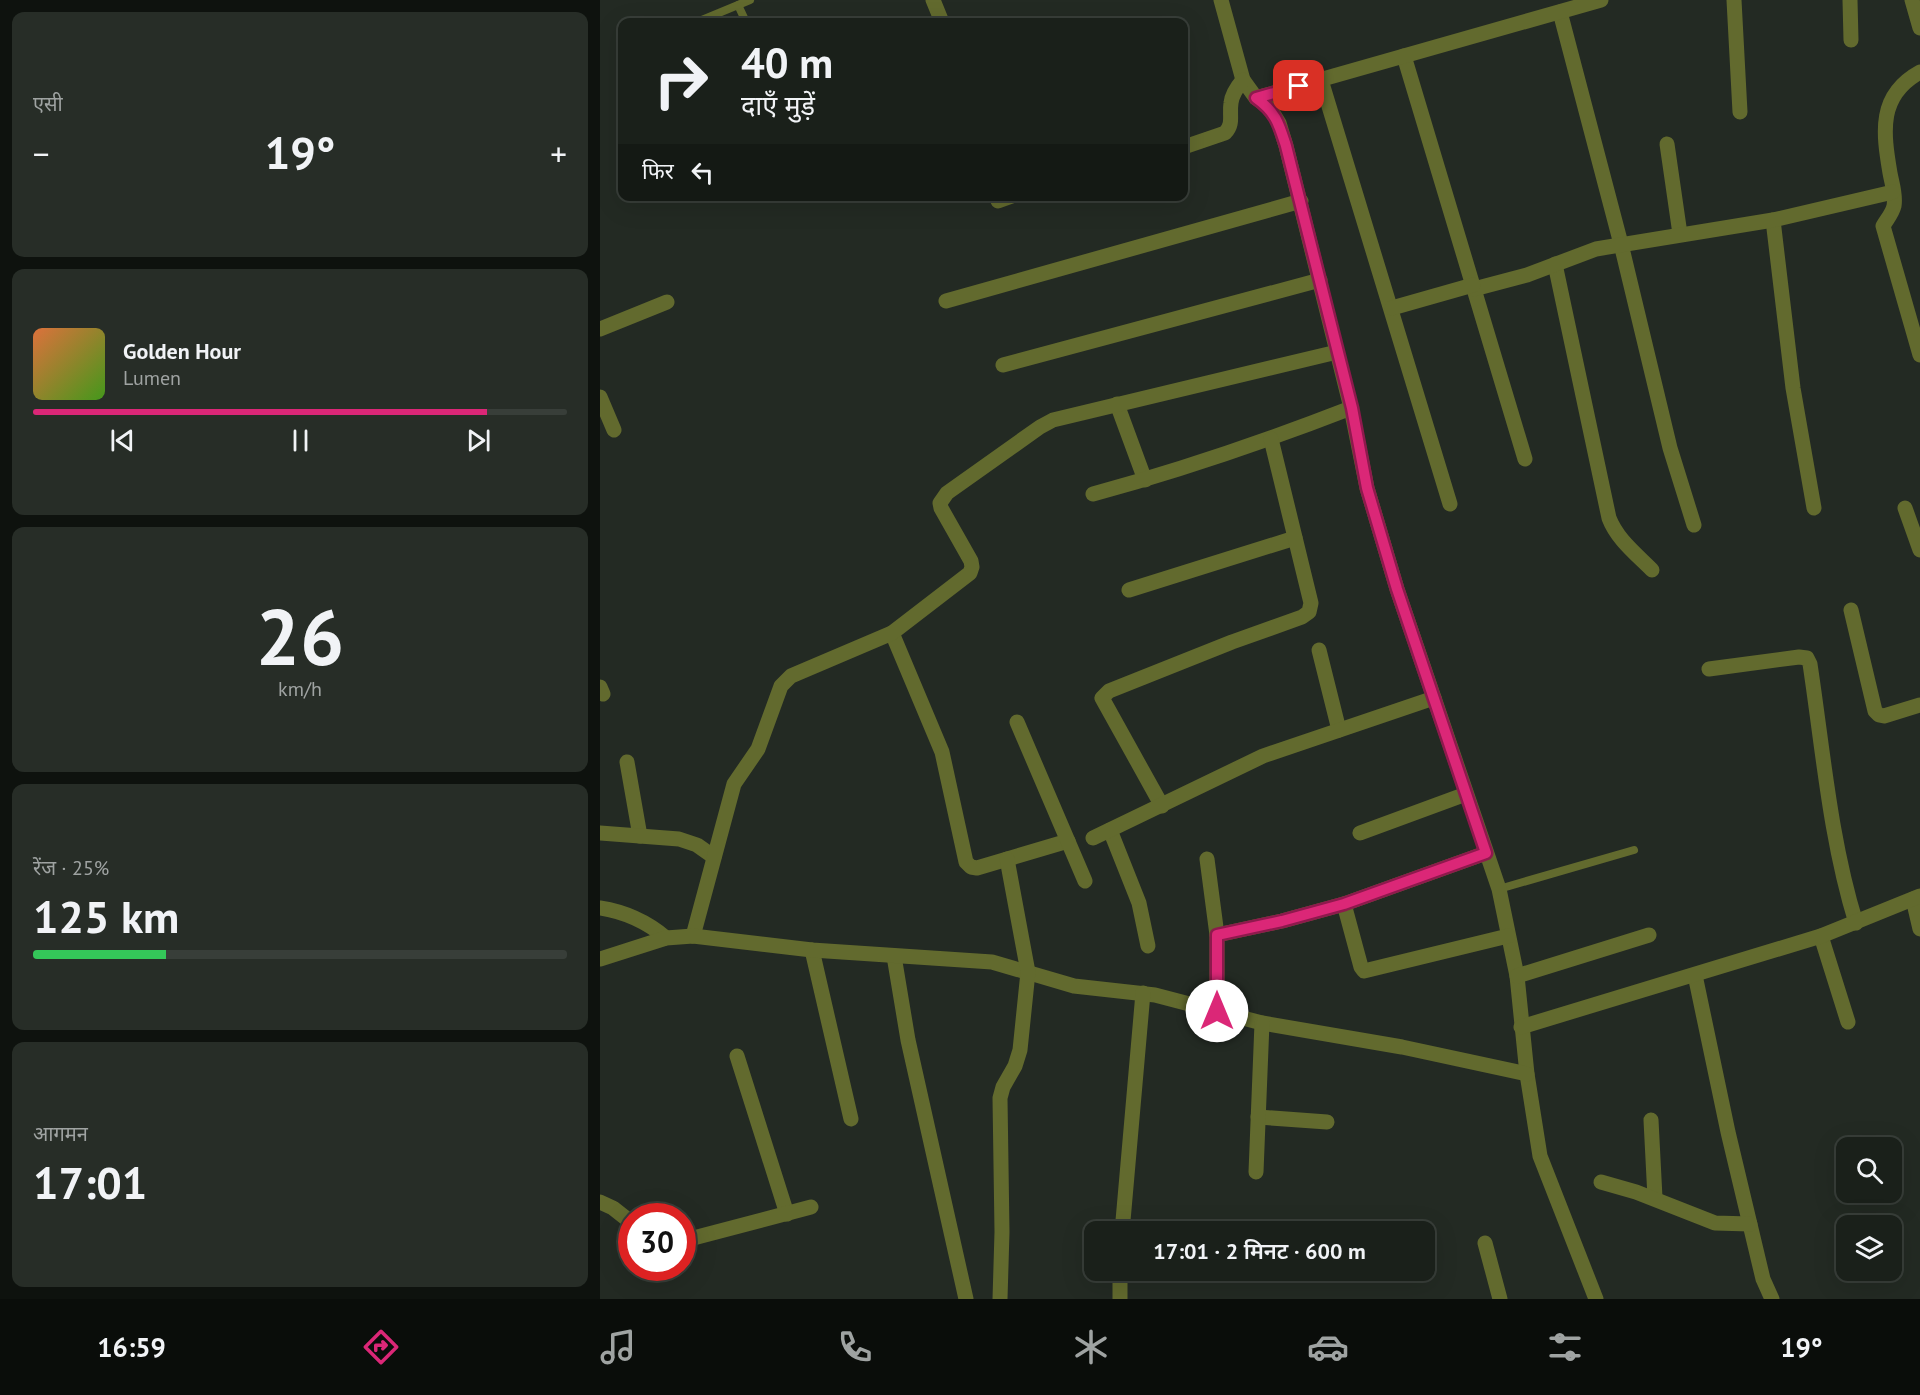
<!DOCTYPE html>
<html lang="hi">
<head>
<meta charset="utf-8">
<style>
  body { margin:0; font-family:"PT Sans","Noto Sans Devanagari",sans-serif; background:#272d27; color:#f1f3f6; height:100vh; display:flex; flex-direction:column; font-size:22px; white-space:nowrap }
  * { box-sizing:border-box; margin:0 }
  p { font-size:20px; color:#9fa3a2 }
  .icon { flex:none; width:33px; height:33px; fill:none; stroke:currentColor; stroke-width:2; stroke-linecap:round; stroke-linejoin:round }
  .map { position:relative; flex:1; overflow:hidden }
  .side { display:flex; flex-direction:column; gap:12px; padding:12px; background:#0e120e; width:600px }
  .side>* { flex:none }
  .hud { position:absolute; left:18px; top:18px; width:570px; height:183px; border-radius:12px; box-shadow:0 6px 24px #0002,0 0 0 2px #383e39; background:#1a201a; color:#f1f3f6; overflow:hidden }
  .controls { position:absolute; left:1236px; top:1137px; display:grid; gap:12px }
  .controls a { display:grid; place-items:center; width:66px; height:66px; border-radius:12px; background:#1a201a; box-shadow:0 6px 24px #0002,0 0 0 2px #383e39; font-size:30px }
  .speed { position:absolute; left:18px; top:1203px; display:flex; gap:12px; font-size:30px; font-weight:700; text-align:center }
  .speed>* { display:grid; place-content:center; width:78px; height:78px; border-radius:50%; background:#1a201a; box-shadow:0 6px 24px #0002,0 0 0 2px #383e39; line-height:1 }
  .speed .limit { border:9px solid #d22; background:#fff; color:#111 }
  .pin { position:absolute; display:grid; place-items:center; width:51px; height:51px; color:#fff; margin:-26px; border-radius:12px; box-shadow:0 3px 9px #0006 }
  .me { position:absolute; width:66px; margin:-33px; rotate:0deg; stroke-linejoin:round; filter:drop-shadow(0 0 4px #0008) }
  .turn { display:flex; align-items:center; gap:21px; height:126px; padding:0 24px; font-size:27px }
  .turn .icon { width:78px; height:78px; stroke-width:2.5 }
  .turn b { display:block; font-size:42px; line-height:51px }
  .then { display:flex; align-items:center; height:57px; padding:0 24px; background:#0003; gap:12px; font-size:22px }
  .big { font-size:45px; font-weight:600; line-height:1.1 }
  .side .tile { flex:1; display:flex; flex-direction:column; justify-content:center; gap:9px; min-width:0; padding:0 21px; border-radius:12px; background:#272d27 }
  .side .dial { align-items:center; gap:0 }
  .dial b { font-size:78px; line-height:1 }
  .song { display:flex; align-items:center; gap:18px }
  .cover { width:72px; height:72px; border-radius:9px; background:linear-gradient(135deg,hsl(20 70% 55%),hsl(100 70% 35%)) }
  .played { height:6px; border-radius:3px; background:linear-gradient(90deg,#db2777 85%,#383e39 85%) }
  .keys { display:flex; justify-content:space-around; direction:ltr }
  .heat { display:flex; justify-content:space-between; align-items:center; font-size:33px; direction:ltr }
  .charge { height:9px; border-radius:4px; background:linear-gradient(90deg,#34c759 25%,#383e39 0) }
  .trip { position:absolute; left:484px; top:1221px; width:351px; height:60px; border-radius:12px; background:#1a201a; box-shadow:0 6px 24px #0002,0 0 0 2px #383e39; font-weight:600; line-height:60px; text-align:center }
  .tab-bar { display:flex; height:96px; justify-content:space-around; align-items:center; background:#0a0d0a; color:#9fa3a2 }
  .tab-bar .icon { width:42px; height:42px }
  .tab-bar .current { color:#db2777 }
  .tab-bar b { font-size:27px; color:#f1f3f6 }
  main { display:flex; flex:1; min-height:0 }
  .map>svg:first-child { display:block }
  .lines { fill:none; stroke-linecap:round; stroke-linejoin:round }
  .lane { stroke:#626a2e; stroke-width:8 }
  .street { stroke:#626a2e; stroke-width:15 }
  .route-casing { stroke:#8e194d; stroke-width:15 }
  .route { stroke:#db2777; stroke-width:10 }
</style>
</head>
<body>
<main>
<section class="side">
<div class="tile"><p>एसी</p>
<div class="heat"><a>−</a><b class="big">19°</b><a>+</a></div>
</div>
<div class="tile">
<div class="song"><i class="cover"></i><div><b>Golden Hour</b><p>Lumen</p></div></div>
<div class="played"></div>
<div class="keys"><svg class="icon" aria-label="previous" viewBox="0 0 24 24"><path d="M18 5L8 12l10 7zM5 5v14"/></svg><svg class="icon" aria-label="pause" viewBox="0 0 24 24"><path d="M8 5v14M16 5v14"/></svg><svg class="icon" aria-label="next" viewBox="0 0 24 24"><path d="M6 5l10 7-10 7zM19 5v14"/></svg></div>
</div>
<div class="tile dial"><b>26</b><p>km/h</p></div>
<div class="tile"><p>रेंज · 25%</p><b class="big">125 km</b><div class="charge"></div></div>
<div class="tile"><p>आगमन</p><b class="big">17:01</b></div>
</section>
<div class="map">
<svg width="1320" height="1299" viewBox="0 0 1320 1299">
  <rect width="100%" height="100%" fill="#232a23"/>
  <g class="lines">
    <g class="lane">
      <polyline points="138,5 146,22"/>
      <polyline points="97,22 150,0"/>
      <polyline points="899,889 1034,850"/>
    </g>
    <g class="street">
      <polyline points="333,0 342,22"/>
      <polyline points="621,0 643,80 656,98 670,108 679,123 686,146 751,408 767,488 797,589 899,889 917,976 927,1074 940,1156 996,1299"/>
      <polyline points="1134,0 1140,112"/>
      <polyline points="1250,0 1251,40"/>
      <polyline points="1312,0 1320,28"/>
      <polyline points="960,12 1021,244 1070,448 1094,525"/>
      <polyline points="804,56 925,459"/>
      <path d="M1320,72C1278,95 1283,132 1290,173C1292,184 1296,195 1294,206C1292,214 1287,219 1283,226L1320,355"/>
      <polyline points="721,80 850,504"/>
      <polyline points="656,98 1001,0"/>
      <polyline points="1067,144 1080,234"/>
      <path d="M584,147L625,133C634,124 629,115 631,103C632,94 637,87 643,80"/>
      <polyline points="398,201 412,196"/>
      <polyline points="1173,220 1193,388 1214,508"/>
      <path d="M955,264L1009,518C1017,539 1035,553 1052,570"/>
      <polyline points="874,289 927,275 996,249 1173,220 1293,192"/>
      <polyline points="346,301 701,201"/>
      <polyline points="792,308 873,285"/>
      <polyline points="0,329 67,302"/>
      <polyline points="403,365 720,280"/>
      <polyline points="0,397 14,430"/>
      <polyline points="517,404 545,480"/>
      <path d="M493,494C581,470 666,441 751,408"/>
      <polyline points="1305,508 1320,550"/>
      <polyline points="529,590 695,538"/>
      <polyline points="1251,610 1275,711 1279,715 1284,716 1320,705"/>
      <polyline points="292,633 342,752 366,862 371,867 377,868 468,841"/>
      <polyline points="719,650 739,730"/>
      <path d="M1109,669L1199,657L1207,658L1210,664C1223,750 1230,839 1256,923"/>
      <polyline points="0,687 3,694"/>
      <polyline points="417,722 485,881"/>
      <polyline points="27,762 40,836"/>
      <polyline points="562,806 502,698 509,691 632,642 702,617 709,612 711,603 671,439"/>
      <polyline points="510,830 539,903 548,946"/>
      <polyline points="0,833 79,839 97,845 114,857"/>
      <polyline points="760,833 866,794"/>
      <polyline points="493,838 663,756 834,698"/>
      <polyline points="607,859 617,935 617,1011"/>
      <polyline points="1313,899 1320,929"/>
      <polyline points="744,904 761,967 764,971 908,936"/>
      <path d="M0,908C26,912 46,921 66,938"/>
      <polyline points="617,935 682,921 744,904 886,853"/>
      <polyline points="93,936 134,784 158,749 181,686 191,676 292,633 370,573 372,567 371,561 341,508 340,503 347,493 440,427 453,420 737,352"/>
      <polyline points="1221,936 1248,1022"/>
      <polyline points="212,950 251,1119"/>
      <polyline points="294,956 308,1040 366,1299"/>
      <polyline points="0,959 66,938 93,936 212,950 392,962 474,986 555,995 662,1023 802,1047 927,1074"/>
      <polyline points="1095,975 1128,1132 1163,1279 1172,1299"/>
      <polyline points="917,976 1049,935"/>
      <polyline points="921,1027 1221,936 1320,896"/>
      <polyline points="137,1056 187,1214"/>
      <polyline points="658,1117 727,1122"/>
      <polyline points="1051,1120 1055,1198"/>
      <polyline points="656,1172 662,1023"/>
      <polyline points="1001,1182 1036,1192 1115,1223 1150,1224"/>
      <polyline points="0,1202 13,1208 32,1223"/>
      <polyline points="522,1232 543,993"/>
      <polyline points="82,1241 211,1207"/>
      <polyline points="885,1243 900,1299"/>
      <polyline points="400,1299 402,1232 400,1098 403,1087 415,1066 420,1050 428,972 407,859"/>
      <polyline points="520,1299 520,1270"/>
    </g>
  </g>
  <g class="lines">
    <defs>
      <path id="route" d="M617,1011V935L682,921L744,904L886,853L797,589L767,488L752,408L686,146C679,124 676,112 656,98L699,86"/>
    </defs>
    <use href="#route" class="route-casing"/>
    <use href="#route" class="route"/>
  </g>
</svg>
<div class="controls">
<a><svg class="icon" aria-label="search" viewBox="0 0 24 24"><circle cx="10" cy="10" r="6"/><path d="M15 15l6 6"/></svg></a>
<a><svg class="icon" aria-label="layers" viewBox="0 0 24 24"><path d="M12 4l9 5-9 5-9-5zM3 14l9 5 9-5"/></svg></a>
</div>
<div class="speed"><div class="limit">30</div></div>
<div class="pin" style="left:699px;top:86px;background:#d93025"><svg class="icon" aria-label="arrive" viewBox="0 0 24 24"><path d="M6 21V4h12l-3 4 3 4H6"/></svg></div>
<svg class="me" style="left:617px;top:1011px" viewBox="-20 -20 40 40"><circle r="19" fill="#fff"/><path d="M0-13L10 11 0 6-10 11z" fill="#db2777"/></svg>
<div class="trip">17:01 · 2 मिनट · 600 m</div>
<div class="hud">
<div class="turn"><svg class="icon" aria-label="right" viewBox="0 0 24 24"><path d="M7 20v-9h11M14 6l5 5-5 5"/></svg><div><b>40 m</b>दाएँ मुड़ें</div></div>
<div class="then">फिर<svg class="icon" aria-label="left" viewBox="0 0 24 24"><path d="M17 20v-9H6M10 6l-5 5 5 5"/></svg></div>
</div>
</div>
</main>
<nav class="tab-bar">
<b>16:59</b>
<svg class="icon current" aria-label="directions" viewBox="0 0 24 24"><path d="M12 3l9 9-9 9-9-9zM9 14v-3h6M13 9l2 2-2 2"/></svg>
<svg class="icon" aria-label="music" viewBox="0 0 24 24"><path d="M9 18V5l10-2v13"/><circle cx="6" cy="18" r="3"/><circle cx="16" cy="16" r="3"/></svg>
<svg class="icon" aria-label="phone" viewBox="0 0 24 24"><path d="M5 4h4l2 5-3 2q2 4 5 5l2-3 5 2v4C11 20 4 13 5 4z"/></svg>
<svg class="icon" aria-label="climate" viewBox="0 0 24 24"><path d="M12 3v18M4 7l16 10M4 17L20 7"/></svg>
<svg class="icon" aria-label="car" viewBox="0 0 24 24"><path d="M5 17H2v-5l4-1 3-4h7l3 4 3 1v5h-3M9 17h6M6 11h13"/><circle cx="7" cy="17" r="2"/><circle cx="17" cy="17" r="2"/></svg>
<svg class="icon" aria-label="filters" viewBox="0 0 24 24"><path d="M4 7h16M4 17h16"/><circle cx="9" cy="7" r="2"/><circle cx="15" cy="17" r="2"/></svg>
<b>19°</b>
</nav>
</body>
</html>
